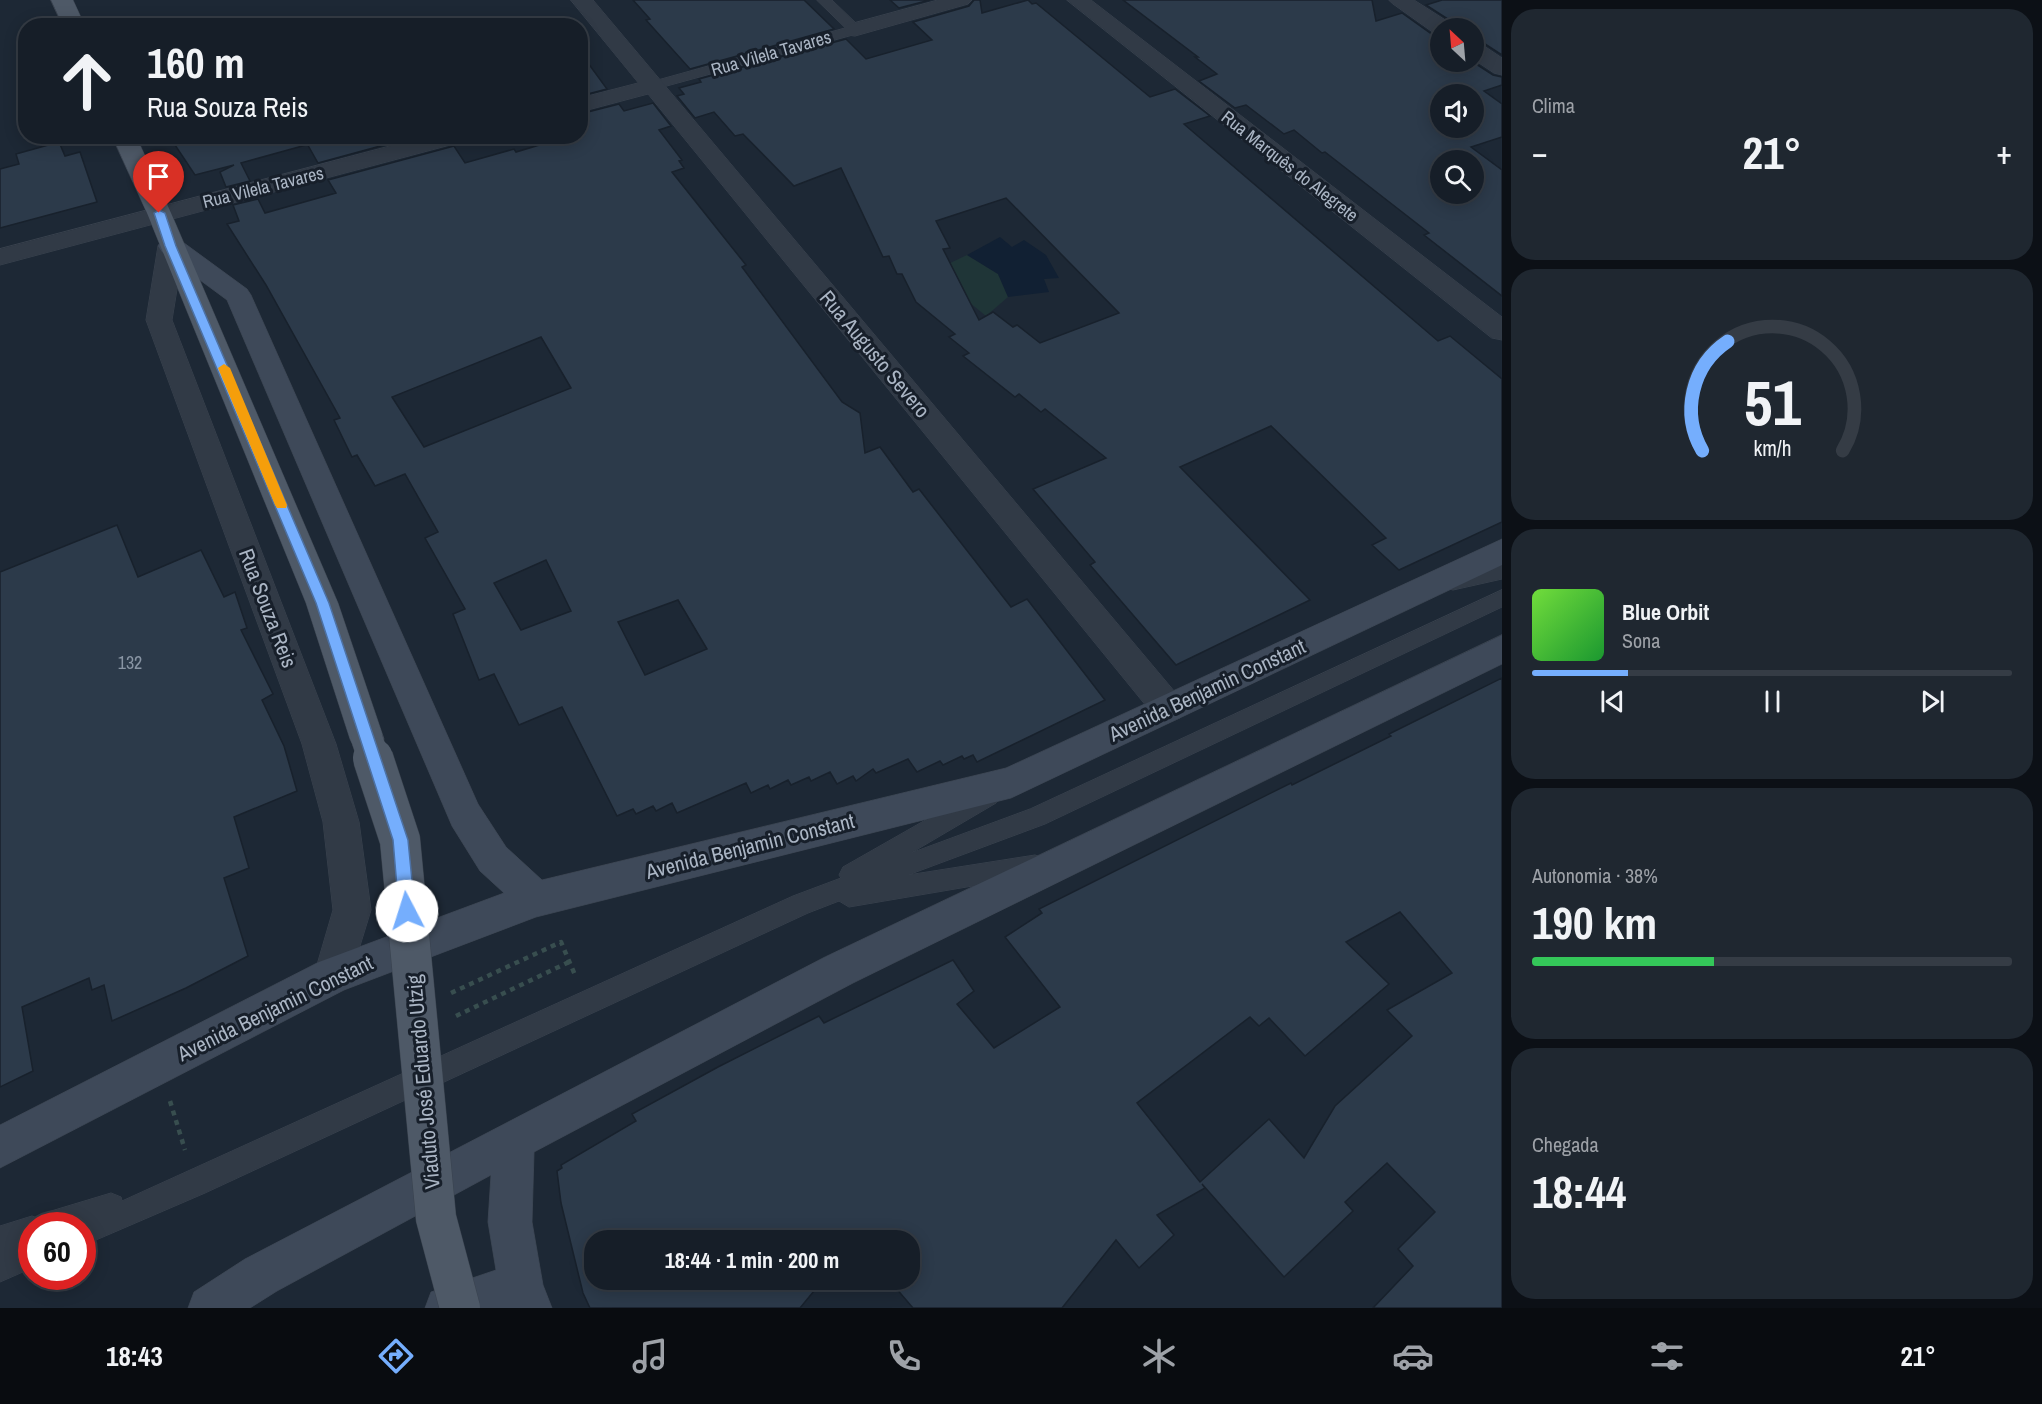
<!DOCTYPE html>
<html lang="pt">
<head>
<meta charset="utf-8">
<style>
  body { margin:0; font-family:"Archivo Narrow",sans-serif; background:#1f2730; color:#f1f3f6; height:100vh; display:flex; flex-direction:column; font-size:22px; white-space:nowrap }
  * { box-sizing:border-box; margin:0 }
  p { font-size:20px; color:#9ea2a8 }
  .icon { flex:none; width:33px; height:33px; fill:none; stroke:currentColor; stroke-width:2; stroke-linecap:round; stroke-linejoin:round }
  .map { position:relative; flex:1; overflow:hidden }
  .details { display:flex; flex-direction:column; gap:9px; padding:9px; background:#0c1016; width:540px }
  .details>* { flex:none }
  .top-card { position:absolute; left:18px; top:18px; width:570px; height:126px; border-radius:24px; box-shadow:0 3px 15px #0003,0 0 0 2px #353c45; background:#161e28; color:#f1f3f6; overflow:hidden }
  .needle { width:39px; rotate:334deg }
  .buttons { position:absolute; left:1430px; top:18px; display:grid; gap:12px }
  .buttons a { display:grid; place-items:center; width:54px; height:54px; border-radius:50%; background:#161e28; box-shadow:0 3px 15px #0003,0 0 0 2px #353c45; font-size:30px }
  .speed { position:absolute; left:18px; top:1212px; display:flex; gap:12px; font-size:30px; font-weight:700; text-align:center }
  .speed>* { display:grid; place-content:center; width:78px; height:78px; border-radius:50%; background:#161e28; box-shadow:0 3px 15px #0003,0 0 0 2px #353c45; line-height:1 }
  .speed .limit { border:9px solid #d22; background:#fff; color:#111 }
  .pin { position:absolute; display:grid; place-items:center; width:51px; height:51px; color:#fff; margin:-62px -26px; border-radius:50% 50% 50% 0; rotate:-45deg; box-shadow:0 0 6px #0007 }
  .pin .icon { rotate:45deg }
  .me { position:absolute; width:66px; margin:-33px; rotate:355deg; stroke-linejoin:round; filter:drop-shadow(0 0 4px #0008) }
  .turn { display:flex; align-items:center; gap:21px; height:126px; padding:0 30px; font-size:27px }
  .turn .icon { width:78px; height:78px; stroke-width:2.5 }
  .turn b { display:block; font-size:42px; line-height:51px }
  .big { font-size:45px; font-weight:700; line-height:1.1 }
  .details .widget { flex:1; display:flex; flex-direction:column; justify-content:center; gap:9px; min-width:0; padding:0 21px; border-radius:24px; background:#1f2730 }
  .details .dial { align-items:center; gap:0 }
  .dial svg { height:156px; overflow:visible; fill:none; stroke:#353c45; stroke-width:7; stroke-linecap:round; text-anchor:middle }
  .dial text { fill:#f1f3f6; stroke:none }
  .song { display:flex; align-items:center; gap:18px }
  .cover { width:72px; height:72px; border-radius:9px; background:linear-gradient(135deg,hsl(100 70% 55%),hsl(130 70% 35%)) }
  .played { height:6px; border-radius:3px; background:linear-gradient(90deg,#75aefd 20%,#353c45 20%) }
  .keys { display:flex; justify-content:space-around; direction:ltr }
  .heat { display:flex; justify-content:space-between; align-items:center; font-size:33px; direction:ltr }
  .charge { height:9px; border-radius:4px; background:linear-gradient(90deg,#34c759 38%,#353c45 0) }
  .trip { position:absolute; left:584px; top:1230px; width:336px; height:60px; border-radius:24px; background:#161e28; box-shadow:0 3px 15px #0003,0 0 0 2px #353c45; font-weight:700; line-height:60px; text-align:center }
  .tabs { display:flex; height:96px; justify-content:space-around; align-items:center; background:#090c10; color:#9ea2a8 }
  .tabs .icon { width:42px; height:42px }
  .tabs .on { color:#75aefd }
  .tabs b { font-size:27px; color:#f1f3f6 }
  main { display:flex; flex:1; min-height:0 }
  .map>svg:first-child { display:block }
  .green { fill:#1f3537 }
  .water { fill:#112033 }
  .building { fill:#2c3a4a; stroke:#18212c; stroke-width:1.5; fill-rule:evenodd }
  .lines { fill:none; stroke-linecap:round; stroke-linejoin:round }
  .service-casing { stroke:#3a434f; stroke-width:1 }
  .minor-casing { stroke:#3a434f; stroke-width:1 }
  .secondary-casing { stroke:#3a434f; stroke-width:1 }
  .primary-casing { stroke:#3a434f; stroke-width:1 }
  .path { stroke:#384e4f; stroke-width:4.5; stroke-dasharray:5 5; stroke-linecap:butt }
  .service { fill:#313a46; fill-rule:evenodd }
  .minor { fill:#313a46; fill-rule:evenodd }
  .secondary { fill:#3e4959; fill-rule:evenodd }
  .primary { fill:#4e5967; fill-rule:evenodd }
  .primary-bridge-far1-casing { stroke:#3a434f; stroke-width:32; stroke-linecap:butt }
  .primary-bridge-casing { stroke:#3a434f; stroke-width:41; stroke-linecap:butt }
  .primary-bridge-far1 { stroke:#4e5967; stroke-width:31 }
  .primary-bridge { stroke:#4e5967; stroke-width:40 }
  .route { fill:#75aefd; stroke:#4c71a4; stroke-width:1.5 }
  .slow { fill:#f59e0b }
  .labels { text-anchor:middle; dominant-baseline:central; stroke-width:6; stroke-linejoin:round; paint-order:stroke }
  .far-street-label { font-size:18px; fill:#aab5c4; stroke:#171f2a }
  .number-label { font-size:18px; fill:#8995a4 }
  .street-label { font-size:21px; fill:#aab5c4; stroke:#171f2a }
</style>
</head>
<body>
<main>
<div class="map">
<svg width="1502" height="1308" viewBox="0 0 1502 1308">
  <rect width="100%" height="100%" fill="#1d2835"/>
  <polygon class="green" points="967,255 998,274 1008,297 986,316 964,298 946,265"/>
  <polygon class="water" points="1000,237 1012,247 1024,240 1046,255 1059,278 1044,279 1049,292 1008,297 998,274 967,255"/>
  <g class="building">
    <polygon points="633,0 804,0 834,29 690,69 646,20 650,19"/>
    <polygon points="890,0 930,0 899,8"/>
    <path d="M974,0H980L982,13L1028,0L1032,4L1036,3L1150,97L1175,89L1210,116L1184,124L1192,131L1438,341L1450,336L1502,379V522L1399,570L1372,545L1386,538L1271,426L1180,467L1310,600L1176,665L1090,565L1095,562L1033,489L1106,458L1045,409L1041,412L1019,394L1015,397L963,356L969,353L949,337L955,334L916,302L902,274H897L889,256L883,257L841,168L794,186L743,134L735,136L714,112L695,118L677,96L684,94L679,88L701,82L699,79L846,39L866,59L932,40L913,22L969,6ZM1006,198L1119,313L1040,343L1017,325L1013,327L993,312L979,320L943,249L950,248L936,221Z"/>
    <path d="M1123,0H1372L1376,21L1402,13L1433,35L1440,36V62H1473L1493,75L1502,77V85L1484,91L1502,104V137L1471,147L1502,170V296L1424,235L1429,233L1325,152L1322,153L1294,130L1284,134L1246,105L1235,108L1199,81L1217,74L1195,57H1198ZM1440,94H1473V128H1440ZM1440,160H1473V194H1440Z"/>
    <polygon points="1442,0 1502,0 1502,55 1482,42 1473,40 1473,28 1455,28 1451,21 1426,5"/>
    <polygon points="580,52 607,89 580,96"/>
    <path d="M653,103L671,126L659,130L682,160L679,161L684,168L672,172L746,265L742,267L842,402L860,413L865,453L880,447L913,492L919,489L1011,607L1027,599L1105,700L977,762L973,755L964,759L962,756L943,765L940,761L917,772L908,759L876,773L873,769L856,781L853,776L837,784L830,772L811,781L809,777L791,785L788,780L770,789L768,785L751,793L746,783L677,813L672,803L656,811L653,806L636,814L633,809L617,816L562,707L519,725L494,674L479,680L453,614L465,609L425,538L438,532L405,474L375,486L357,455L352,457L334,420L340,418L266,285L227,224L239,221L233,205L258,199L265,213L336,193L328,180L454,146L465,163L514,149L516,152L569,136H580V114L619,104L624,111ZM541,337L571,388L424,447L392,397ZM546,560L571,611L521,630L494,583ZM678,600L707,649L645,675L618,622Z"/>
    <polygon points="169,136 417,136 318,163 305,140 306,145 241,163 250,181 226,187 220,172 234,165 195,175"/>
    <polygon points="59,142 65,156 80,152 97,202 0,228 0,169 19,164 16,154"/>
    <polygon points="117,525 138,577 201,550 224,597 235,592 247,628 241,630 273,694 262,700 284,746 297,791 234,817 249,868 224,878 248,956 186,988 112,1021 104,985 92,990 89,978 22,1007 33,1071 0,1087 0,572"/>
    <path d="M1502,678V1308H1373L1413,1266L1398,1249L1435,1212L1387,1163L1345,1202L1353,1211L1284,1277L1202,1184L1205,1188L1157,1215L1174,1235L1139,1268L1116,1240L1062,1308H913L889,1280H909V1240L856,1239L594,1240V1280H823L800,1308H590L583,1293L561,1203L557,1171L562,1168L561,1165L636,1121L632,1114L718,1067L819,1016L824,1023L953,960L974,991L957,1004L994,1048L1060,1007L1005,937L1042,913L1039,909L1291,783L1292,785L1391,736L1389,734ZM1400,912L1452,973L1387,1010L1412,1036L1335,1106L1304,1158L1269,1119L1200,1182L1137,1103L1250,1017L1259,1026L1269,1018L1305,1056L1389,984L1346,942Z"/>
  </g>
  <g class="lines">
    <defs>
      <g id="service">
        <polygon points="817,0 832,0 860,27 862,30 860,33 652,90 645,86 647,83 845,28"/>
        <polygon points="1502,563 1502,579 1453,590 1446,588 1443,582 1446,576 1453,574"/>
        <polygon points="1502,590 1502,607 1045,824 908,875 1035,855 1043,858 1047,866 1043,874 849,907 839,901 808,913 205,1193 82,1246 82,1226 32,1226 32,1268 0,1282 0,1226 32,1216 37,1218 48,1212 111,1193 121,1197 122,1201 793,896 841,878 839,875 843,867 980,789 988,786 996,789 999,796 996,803 911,853 1030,809"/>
      </g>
      <g id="minor">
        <polygon points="571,0 593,0 1180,698 1185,708 1180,718 1168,723 1156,718 648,94 580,112 580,98 638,83"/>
        <polygon points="938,0 972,0 968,4 855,36 847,35 844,30 847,25"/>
        <polygon points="1067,0 1091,0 1502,317 1502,340 1492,338"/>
        <polygon points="1389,0 1414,0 1450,23 1453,28 1440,28 1440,34 1434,33 1393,4"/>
        <polygon points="1473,42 1481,44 1502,58 1502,75 1494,73 1473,59"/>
        <polygon points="428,136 468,136 465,141 0,265 0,249"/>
        <polygon points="171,238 180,240 184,246 172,320 336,744 359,822 371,910 347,988 333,994 319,988 314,975 333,910 323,822 302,744 146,320 158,246 162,240"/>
      </g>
      <g id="secondary">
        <polygon points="171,238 180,240 247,289 251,295 478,804 506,847 542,880 1006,768 1502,539 1502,565 1011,798 536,917 344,990 0,1168 0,1125 319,962 504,893 480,871 452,826 227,300 162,252 158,246 162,240"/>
        <polygon points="1502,635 1502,664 853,983 534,1152 532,1222 543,1285 552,1308 425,1308 431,1292 496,1270 488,1222 491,1175 277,1291 250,1308 188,1308 194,1292 245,1259 825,957"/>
      </g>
      <g id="primary">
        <polygon points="51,0 73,0 85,26 63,26"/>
        <polygon points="112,136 136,136 171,213 338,603 384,739 379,750 367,754 355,750 350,739 306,603 147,213"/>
      </g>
    </defs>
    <use href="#service" class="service-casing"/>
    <use href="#minor" class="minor-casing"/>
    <use href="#secondary" class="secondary-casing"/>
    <use href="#primary" class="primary-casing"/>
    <g class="path">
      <polyline points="451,993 561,942 575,975"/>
      <polyline points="456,1016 569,962"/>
      <polyline points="170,1101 185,1150"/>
    </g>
    <use href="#service" class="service"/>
    <use href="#minor" class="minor"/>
    <use href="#secondary" class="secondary"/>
    <use href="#primary" class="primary"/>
    <defs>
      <polyline id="primary-bridge-far1" points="367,739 374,760"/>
      <polyline id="primary-bridge" points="373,758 400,840 436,1218 460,1308"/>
    </defs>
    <use href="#primary-bridge-far1" class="primary-bridge-far1-casing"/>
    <use href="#primary-bridge" class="primary-bridge-casing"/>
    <use href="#primary-bridge-far1" class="primary-bridge-far1"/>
    <use href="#primary-bridge" class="primary-bridge"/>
  </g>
  <polygon class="route" points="159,210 165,213 176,246 329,603 408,840 415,911 413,916 407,918 402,916 399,911 393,840 316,603 165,246 154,213"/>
  <polygon class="slow" points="224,364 230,368 287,505 286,508 277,508 275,505 218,368"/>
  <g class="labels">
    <g class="far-street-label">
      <text transform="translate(771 53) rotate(-16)">Rua Vilela Tavares</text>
      <text transform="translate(1290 166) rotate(38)">Rua Marquês do Alegrete</text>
      <text transform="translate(263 187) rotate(-14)">Rua Vilela Tavares</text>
    </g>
    <g class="number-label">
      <text x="130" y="662">132</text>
    </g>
    <g class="street-label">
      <text transform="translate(875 354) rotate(50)">Rua Augusto Severo</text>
      <text transform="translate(268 608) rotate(69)">Rua Souza Reis</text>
      <text transform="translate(1207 690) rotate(-25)">Avenida Benjamin Constant</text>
      <text transform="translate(750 846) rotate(-14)">Avenida Benjamin Constant</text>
      <text transform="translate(275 1008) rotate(-26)">Avenida Benjamin Constant</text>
      <text transform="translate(423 1082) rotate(-95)">Viaduto José Eduardo Utzig</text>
    </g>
  </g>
</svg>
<div class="buttons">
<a><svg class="needle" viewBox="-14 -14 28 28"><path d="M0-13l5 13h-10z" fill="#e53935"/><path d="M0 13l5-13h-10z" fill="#9ea2a8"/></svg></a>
<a><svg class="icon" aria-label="sound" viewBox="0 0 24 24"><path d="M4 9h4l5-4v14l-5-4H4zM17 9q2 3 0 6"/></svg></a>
<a><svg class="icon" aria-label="search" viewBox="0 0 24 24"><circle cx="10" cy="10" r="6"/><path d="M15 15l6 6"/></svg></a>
</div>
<div class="speed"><div class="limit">60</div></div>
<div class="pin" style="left:159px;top:213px;background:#d93025"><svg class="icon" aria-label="arrive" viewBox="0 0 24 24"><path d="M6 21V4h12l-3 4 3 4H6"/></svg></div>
<svg class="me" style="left:407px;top:911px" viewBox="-20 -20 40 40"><circle r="19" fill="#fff"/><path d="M0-13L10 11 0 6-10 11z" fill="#75aefd"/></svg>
<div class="trip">18:44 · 1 min · 200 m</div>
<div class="top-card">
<div class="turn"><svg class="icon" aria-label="ahead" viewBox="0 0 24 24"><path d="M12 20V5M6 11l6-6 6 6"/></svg><div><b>160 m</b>Rua Souza Reis</div></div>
</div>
</div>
<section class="details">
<div class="widget"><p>Clima</p>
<div class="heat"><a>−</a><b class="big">21°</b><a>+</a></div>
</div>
<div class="widget dial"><svg viewBox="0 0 100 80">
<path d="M14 69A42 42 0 1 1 86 69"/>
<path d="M14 69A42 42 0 0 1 27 13" stroke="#75aefd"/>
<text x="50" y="56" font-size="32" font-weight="700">51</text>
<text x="50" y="72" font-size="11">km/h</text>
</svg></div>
<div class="widget">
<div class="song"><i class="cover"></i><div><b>Blue Orbit</b><p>Sona</p></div></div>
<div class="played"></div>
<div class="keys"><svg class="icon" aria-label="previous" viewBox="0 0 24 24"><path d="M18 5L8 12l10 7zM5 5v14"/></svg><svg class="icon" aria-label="pause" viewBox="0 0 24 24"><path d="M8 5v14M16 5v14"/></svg><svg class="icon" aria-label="next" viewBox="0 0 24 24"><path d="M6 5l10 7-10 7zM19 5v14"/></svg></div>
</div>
<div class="widget"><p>Autonomia · 38%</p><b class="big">190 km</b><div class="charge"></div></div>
<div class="widget"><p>Chegada</p><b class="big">18:44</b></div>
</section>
</main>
<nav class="tabs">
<b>18:43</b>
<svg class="icon on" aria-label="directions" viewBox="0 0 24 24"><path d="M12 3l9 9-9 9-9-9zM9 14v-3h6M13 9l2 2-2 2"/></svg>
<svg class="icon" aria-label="music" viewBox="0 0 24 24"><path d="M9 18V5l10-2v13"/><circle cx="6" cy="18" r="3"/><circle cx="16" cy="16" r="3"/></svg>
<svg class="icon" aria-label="phone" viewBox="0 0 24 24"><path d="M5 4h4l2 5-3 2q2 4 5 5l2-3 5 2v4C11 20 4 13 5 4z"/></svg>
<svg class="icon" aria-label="climate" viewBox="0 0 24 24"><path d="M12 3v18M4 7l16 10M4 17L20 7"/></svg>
<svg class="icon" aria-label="car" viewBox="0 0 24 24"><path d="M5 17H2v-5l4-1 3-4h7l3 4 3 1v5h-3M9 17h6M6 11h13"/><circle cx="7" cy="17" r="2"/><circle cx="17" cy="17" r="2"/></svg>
<svg class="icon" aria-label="filters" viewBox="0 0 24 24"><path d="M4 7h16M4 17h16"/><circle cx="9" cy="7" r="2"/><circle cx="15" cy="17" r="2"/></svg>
<b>21°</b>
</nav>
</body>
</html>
